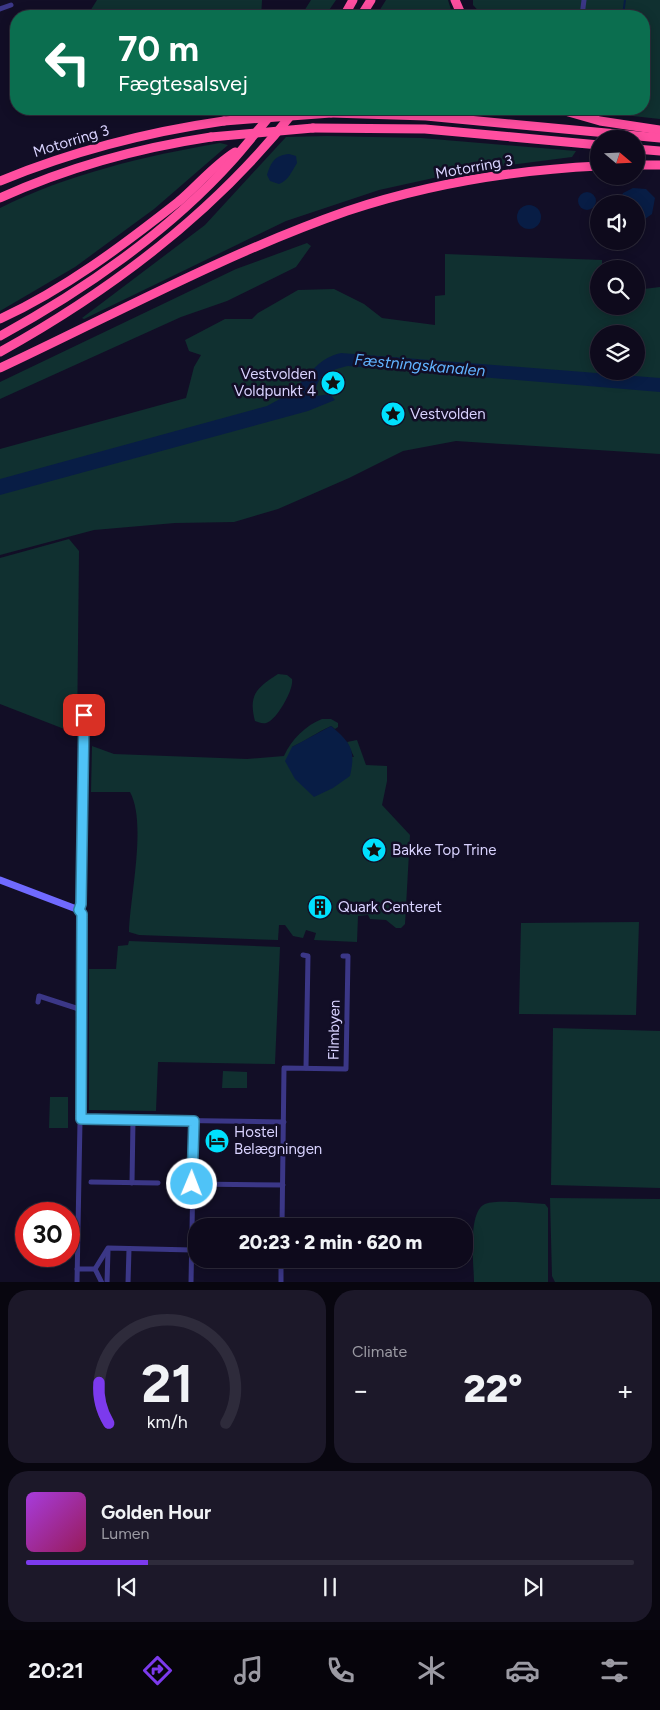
<!DOCTYPE html>
<html lang="en">
<head>
<meta charset="utf-8">
<style>
  body { margin:0; font-family:Figtree,sans-serif; background:#1c1829; color:#f1f3f6; height:100vh; display:flex; flex-direction:column; font-size:19px; white-space:nowrap }
  * { box-sizing:border-box; margin:0 }
  p { font-size:16px; color:#9b9aa3 }
  .icon { flex:none; width:28px; height:28px; fill:none; stroke:currentColor; stroke-width:2; stroke-linecap:round; stroke-linejoin:round }
  .map { position:relative; height:1282px; overflow:hidden }
  .details { display:flex; flex-direction:column; gap:8px; padding:8px; background:#08060f; flex:1 }
  .details>* { flex:none }
  .banner { position:absolute; left:10px; top:10px; width:640px; height:105px; border-radius:20px; box-shadow:0 2px 12px #0003,0 0 0 1px #2e2b3b; background:#0b6e4f; color:#fff; overflow:hidden }
  .needle { width:32px; rotate:109deg }
  .buttons { position:absolute; left:590px; top:130px; display:grid; gap:10px }
  .buttons a { display:grid; place-items:center; width:55px; height:55px; border-radius:50%; background:#0e0a1c; box-shadow:0 2px 12px #0003,0 0 0 1px #2e2b3b; font-size:25px }
  .speed { position:absolute; left:15px; top:1202px; display:flex; gap:10px; font-size:25px; font-weight:700; text-align:center }
  .speed>* { display:grid; place-content:center; width:65px; height:65px; border-radius:50%; background:#0e0a1c; box-shadow:0 2px 12px #0003,0 0 0 1px #2e2b3b; line-height:1 }
  .speed .limit { border:8px solid #d22; background:#fff; color:#111 }
  .pin { position:absolute; display:grid; place-items:center; width:42px; height:42px; color:#fff; margin:-21px; border-radius:10px; box-shadow:0 2px 8px #0006 }
  .me { position:absolute; width:55px; margin:-28px; rotate:1deg; stroke-linejoin:round; filter:drop-shadow(0 0 4px #0008) }
  .turn { display:flex; align-items:center; gap:18px; height:105px; padding:0 25px; font-size:22px }
  .turn .icon { width:65px; height:65px; stroke-width:2.5 }
  .turn b { display:block; font-size:35px; line-height:42px }
  .big { font-size:38px; font-weight:800; line-height:1.1 }
  .details .widget { flex:1; display:flex; flex-direction:column; justify-content:center; gap:8px; min-width:0; padding:0 18px; border-radius:20px; background:#1c1829 }
  .details .dial { align-items:center; gap:0 }
  .dial svg { height:130px; overflow:visible; fill:none; stroke:#2e2b3b; stroke-width:7; stroke-linecap:round; text-anchor:middle }
  .dial text { fill:#f1f3f6; stroke:none }
  .song { display:flex; align-items:center; gap:15px }
  .cover { width:60px; height:60px; border-radius:8px; background:linear-gradient(135deg,hsl(280 70% 55%),hsl(330 70% 35%)) }
  .played { height:5px; border-radius:2px; background:linear-gradient(90deg,#7c3aed 20%,#2e2b3b 20%) }
  .keys { display:flex; justify-content:space-around; direction:ltr }
  .heat { display:flex; justify-content:space-between; align-items:center; font-size:28px; direction:ltr }
  .details .tiles { flex:1; display:grid; gap:8px; grid-template-columns:1fr 1fr }
  .widget:last-child { grid-column:span 2 }
  .trip { position:absolute; left:188px; top:1218px; width:285px; height:50px; border-radius:20px; background:#0e0a1c; box-shadow:0 2px 12px #0003,0 0 0 1px #2e2b3b; font-weight:800; line-height:50px; text-align:center }
  .tab-bar { display:flex; height:80px; justify-content:space-around; align-items:center; background:#06040b; color:#9b9aa3 }
  .tab-bar .icon { width:35px; height:35px }
  .tab-bar .current { color:#7c3aed }
  .tab-bar b { font-size:22px; color:#f1f3f6 }
  .map>svg:first-child { display:block }
  .green { fill:#103030; fill-rule:evenodd }
  .water { fill:#081d45 }
  .lines { fill:none; stroke-linecap:round; stroke-linejoin:round }
  .stream { stroke:#081d45; stroke-width:2 }
  .street { stroke:#3b3787; stroke-width:5 }
  .secondary { stroke:#706aff; stroke-width:7 }
  .highway { stroke:#ff4ea0; stroke-width:9 }
  .highway-bridge { stroke:#ff4ea0; stroke-width:9 }
  .route-casing { stroke:#337fa1; stroke-width:12 }
  .route { stroke:#4fc3f7; stroke-width:9 }
  .labels { text-anchor:middle; dominant-baseline:central; stroke-width:5; stroke-linejoin:round; paint-order:stroke }
  .street-label { font-size:15px; fill:#d9d3ff; stroke:#120e26 }
  .poi-label { font-size:15px; fill:#d9d3ff; stroke:#120e26; text-anchor:start }
  .water-label { font-size:16px; font-style:italic; fill:#61b3ff; stroke:#120e26 }
</style>
</head>
<body>
<div class="map">
<svg width="660" height="1283" viewBox="0 0 660 1283">
  <rect width="100%" height="100%" fill="#120e26"/>
  <g class="green">
    <polygon points="97,0 262,0 262,1 261,16 87,16"/>
    <polygon points="311,0 336,0 325,16 301,16"/>
    <polygon points="386,0 448,0 453,16 376,16"/>
    <polygon points="473,0 660,0 660,119 614,114 614,109 644,109 644,16 483,16 473,5"/>
    <polygon points="398,109 538,109 551,116"/>
    <polygon points="327,136 421,138 576,151 572,157 470,170 379,190 286,221 84,319 82,318 205,225 286,137"/>
    <path d="M220,143L228,145L154,209L75,267L0,311V208C68,174 145,156 220,143Z"/>
    <polygon points="307,243 311,246 296,267 227,301 181,317 0,399 0,382 236,269"/>
    <path d="M445,254L602,260V269H599V306H636V290L660,287V454L456,441L403,451L349,478L278,509L234,522L175,523L94,530L0,555V449L186,398L194,367L201,355L189,351L185,340L225,319H252L258,313L298,290L334,289L364,304L382,318L435,325V296L445,295ZM599,334H636V371H599Z"/>
    <polygon points="69,539 79,551 77,734 0,704 0,558"/>
    <path d="M278,674L287,675L292,679C294,689 279,715 270,721C265,725 260,723 255,721C248,694 257,688 278,674Z"/>
    <path d="M322,719H331L338,723V727L335,729L331,726C317,732 306,741 292,747L354,757L347,742L357,740L366,765L387,766V781L382,805L410,835L405,924L401,928H396L386,920L370,919L368,915L358,916L357,942L314,940L316,933L306,930L303,938L293,936L285,925H279L278,940L139,935L129,932C130,896 147,823 130,792H91L92,746L114,754L247,759L284,756C291,740 306,725 322,719Z"/>
    <polygon points="639,922 636,1015 519,1014 521,923"/>
    <polygon points="129,941 280,947 275,1064 158,1062 156,1111 89,1110 89,969 116,969 118,946 128,945"/>
    <polygon points="553,1028 660,1031 660,1188 551,1185"/>
    <polygon points="223,1071 247,1072 247,1088 222,1088"/>
    <polygon points="50,1097 68,1097 68,1128 49,1128"/>
    <polygon points="550,1198 660,1199 660,1282 555,1282 552,1276"/>
    <path d="M516,1202L545,1204L548,1208V1282H474C474,1266 467,1212 485,1204C493,1201 507,1202 516,1202Z"/>
  </g>
  <g class="water">
    <path d="M289,154L296,156L297,163C292,171 288,181 279,184L270,181L267,175C271,162 275,155 289,154Z"/>
    <polygon points="633,188 646,189 655,198 652,214 642,221 636,220 636,204 619,204 623,193"/>
    <circle cx="587" cy="201" r="9"/>
    <circle cx="529" cy="217" r="12"/>
    <path d="M341,353L660,378V392L348,366C333,369 312,376 317,396L330,394L335,400L308,411L0,495V479L267,406C278,400 289,395 297,386C312,372 319,358 341,353Z"/>
    <path d="M331,726C351,743 356,750 350,776L333,788L314,797L295,779L285,761L292,747Z"/>
  </g>
  <g class="lines">
    <polyline class="stream" points="623,16 625,0"/>
    <g class="street">
      <polyline points="0,9 11,5"/>
      <polyline points="582,16 584,0"/>
      <polyline points="303,955 308,956 306,1068"/>
      <polyline points="38,1002 39,996 82,1010"/>
      <polyline points="81,1119 284,1122"/>
      <polyline points="91,1182 158,1183"/>
      <polyline points="132,1183 133,1120"/>
      <polyline points="193,1184 283,1185"/>
      <polyline points="282,1226 284,1068 346,1069 348,956 343,956"/>
      <polyline points="77,1269 95,1269"/>
      <polyline points="77,1283 83,959 82,914 79,910 81,904 85,715"/>
      <polyline points="102,1283 95,1269 108,1248 192,1250"/>
      <polyline points="107,1283 108,1251"/>
      <polyline points="128,1283 129,1249"/>
      <polyline points="191,1283 194,1121"/>
      <polyline points="281,1283 281,1259"/>
    </g>
    <polyline class="secondary" points="0,880 79,910"/>
    <g class="highway">
      <polyline points="455,0 462,16"/>
      <polyline points="344,16 353,0"/>
      <polyline points="361,16 371,0"/>
      <polyline points="558,109 600,121 660,130"/>
      <polyline points="331,113 426,116 660,138"/>
      <polyline points="313,128 425,129 599,145"/>
      <polyline points="636,149 660,151"/>
      <polyline points="636,165 660,165"/>
      <path d="M0,181C73,151 147,132 224,121"/>
      <path d="M0,198C68,167 138,148 211,137"/>
      <path d="M0,319C65,289 122,246 178,202C197,186 214,165 235,152"/>
      <path d="M0,336C83,291 169,231 232,161C247,144 261,126 276,109"/>
      <path d="M0,352C112,290 217,210 296,109"/>
      <path d="M0,368C115,314 227,253 347,211C428,184 514,170 599,166"/>
    </g>
    <g class="highway-bridge">
      <polyline points="224,121 331,113"/>
      <polyline points="211,137 313,128"/>
    </g>
  </g>
  <g class="lines">
    <defs>
      <polyline id="route" points="84,715 81,904 79,910 82,914 81,1119 194,1121 192,1184"/>
    </defs>
    <use href="#route" class="route-casing"/>
    <use href="#route" class="route"/>
  </g>
  <defs>
    <symbol id="sight-disc" viewBox="-11 -11 22 22"><circle r="9.5" fill="#00e0fe" stroke="#120e26"/><path d="M0-6L1.8-2.2L6-1.7L2.9 1.2L3.7 5.4L0 3.3L-3.7 5.4L-2.9 1.2L-6-1.7L-1.8-2.2Z" fill="#111"/></symbol>
    <symbol id="building-disc" viewBox="-11 -11 22 22"><circle r="9.5" fill="#00e0fe" stroke="#120e26"/><path d="M-4-6H4V6H1V3H-1V6H-4ZM-2.5-4.3h1.7v1.8h-1.7ZM.8-4.3h1.7v1.8H.8ZM-2.5-1h1.7V.8h-1.7ZM.8-1h1.7V.8H.8Z" fill="#111"/></symbol>
    <symbol id="hotel-disc" viewBox="-11 -11 22 22"><circle r="9.5" fill="#00e0fe" stroke="#120e26"/><path d="M-6-4.5h1.5V1H6V5H4.5V3h-9V5H-6ZM-4 0a1.8 1.8 0 1 1 3.6 0ZM.5 0V-2.5h3Q6-2.5 6 0Z" fill="#111"/></symbol>
  </defs>
  <g fill-rule="evenodd">
    <use href="#sight-disc" x="319" y="369" width="28" height="28"/>
    <use href="#sight-disc" x="379" y="400" width="28" height="28"/>
    <use href="#sight-disc" x="360" y="836" width="28" height="28"/>
    <use href="#building-disc" x="306" y="893" width="28" height="28"/>
    <use href="#hotel-disc" x="203" y="1127" width="28" height="28"/>
  </g>
  <g class="labels">
    <g class="street-label">
      <text transform="translate(71 141) rotate(-17)">Motorring 3</text>
      <text transform="translate(474 167) rotate(-10)">Motorring 3</text>
      <text transform="translate(334 1030) rotate(-89)">Filmbyen</text>
    </g>
    <g class="poi-label">
      <text x="316" y="374" text-anchor="end">Vestvolden<tspan x="316" dy="17">Voldpunkt 4</tspan></text>
      <text x="410" y="414">Vestvolden</text>
      <text x="392" y="850">Bakke Top Trine</text>
      <text x="338" y="907">Quark Centeret</text>
      <text x="234" y="1132">Hostel<tspan x="234" dy="17">Belægningen</tspan></text>
    </g>
    <g class="water-label">
      <text transform="translate(420 365) rotate(5)">Fæstningskanalen</text>
    </g>
  </g>
</svg>
<div class="buttons">
<a><svg class="needle" viewBox="-14 -14 28 28"><path d="M0-13l5 13h-10z" fill="#e53935"/><path d="M0 13l5-13h-10z" fill="#9b9aa3"/></svg></a>
<a><svg class="icon" aria-label="sound" viewBox="0 0 24 24"><path d="M4 9h4l5-4v14l-5-4H4zM17 9q2 3 0 6"/></svg></a>
<a><svg class="icon" aria-label="search" viewBox="0 0 24 24"><circle cx="10" cy="10" r="6"/><path d="M15 15l6 6"/></svg></a>
<a><svg class="icon" aria-label="layers" viewBox="0 0 24 24"><path d="M12 4l9 5-9 5-9-5zM3 14l9 5 9-5"/></svg></a>
</div>
<div class="speed"><div class="limit">30</div></div>
<div class="pin" style="left:84px;top:715px;background:#d93025"><svg class="icon" aria-label="arrive" viewBox="0 0 24 24"><path d="M6 21V4h12l-3 4 3 4H6"/></svg></div>
<svg class="me" style="left:192px;top:1184px" viewBox="-20 -20 40 40"><circle r="17" fill="#4fc3f7" stroke="#fff" stroke-width="3"/><path d="M0-11L8 9 0 5-8 9z" fill="#fff"/></svg>
<div class="trip">20:23 · 2 min · 620 m</div>
<div class="banner">
<div class="turn"><svg class="icon" aria-label="left" viewBox="0 0 24 24"><path d="M17 20v-9H6M10 6l-5 5 5 5"/></svg><div><b>70 m</b>Fægtesalsvej</div></div>
</div>
</div>
<section class="details">
<div class="tiles">
<div class="widget dial"><svg viewBox="0 0 100 80">
<path d="M14 69A42 42 0 1 1 86 69"/>
<path d="M14 69A42 42 0 0 1 8 44" stroke="#7c3aed"/>
<text x="50" y="56" font-size="32" font-weight="700">21</text>
<text x="50" y="72" font-size="11">km/h</text>
</svg></div>
<div class="widget"><p>Climate</p>
<div class="heat"><a>−</a><b class="big">22°</b><a>+</a></div>
</div>
<div class="widget">
<div class="song"><i class="cover"></i><div><b>Golden Hour</b><p>Lumen</p></div></div>
<div class="played"></div>
<div class="keys"><svg class="icon" aria-label="previous" viewBox="0 0 24 24"><path d="M18 5L8 12l10 7zM5 5v14"/></svg><svg class="icon" aria-label="pause" viewBox="0 0 24 24"><path d="M8 5v14M16 5v14"/></svg><svg class="icon" aria-label="next" viewBox="0 0 24 24"><path d="M6 5l10 7-10 7zM19 5v14"/></svg></div>
</div>
</div>
</section>
<nav class="tab-bar">
<b>20:21</b>
<svg class="icon current" aria-label="directions" viewBox="0 0 24 24"><path d="M12 3l9 9-9 9-9-9zM9 14v-3h6M13 9l2 2-2 2"/></svg>
<svg class="icon" aria-label="music" viewBox="0 0 24 24"><path d="M9 18V5l10-2v13"/><circle cx="6" cy="18" r="3"/><circle cx="16" cy="16" r="3"/></svg>
<svg class="icon" aria-label="phone" viewBox="0 0 24 24"><path d="M5 4h4l2 5-3 2q2 4 5 5l2-3 5 2v4C11 20 4 13 5 4z"/></svg>
<svg class="icon" aria-label="climate" viewBox="0 0 24 24"><path d="M12 3v18M4 7l16 10M4 17L20 7"/></svg>
<svg class="icon" aria-label="car" viewBox="0 0 24 24"><path d="M5 17H2v-5l4-1 3-4h7l3 4 3 1v5h-3M9 17h6M6 11h13"/><circle cx="7" cy="17" r="2"/><circle cx="17" cy="17" r="2"/></svg>
<svg class="icon" aria-label="filters" viewBox="0 0 24 24"><path d="M4 7h16M4 17h16"/><circle cx="9" cy="7" r="2"/><circle cx="15" cy="17" r="2"/></svg>
</nav>
</body>
</html>
